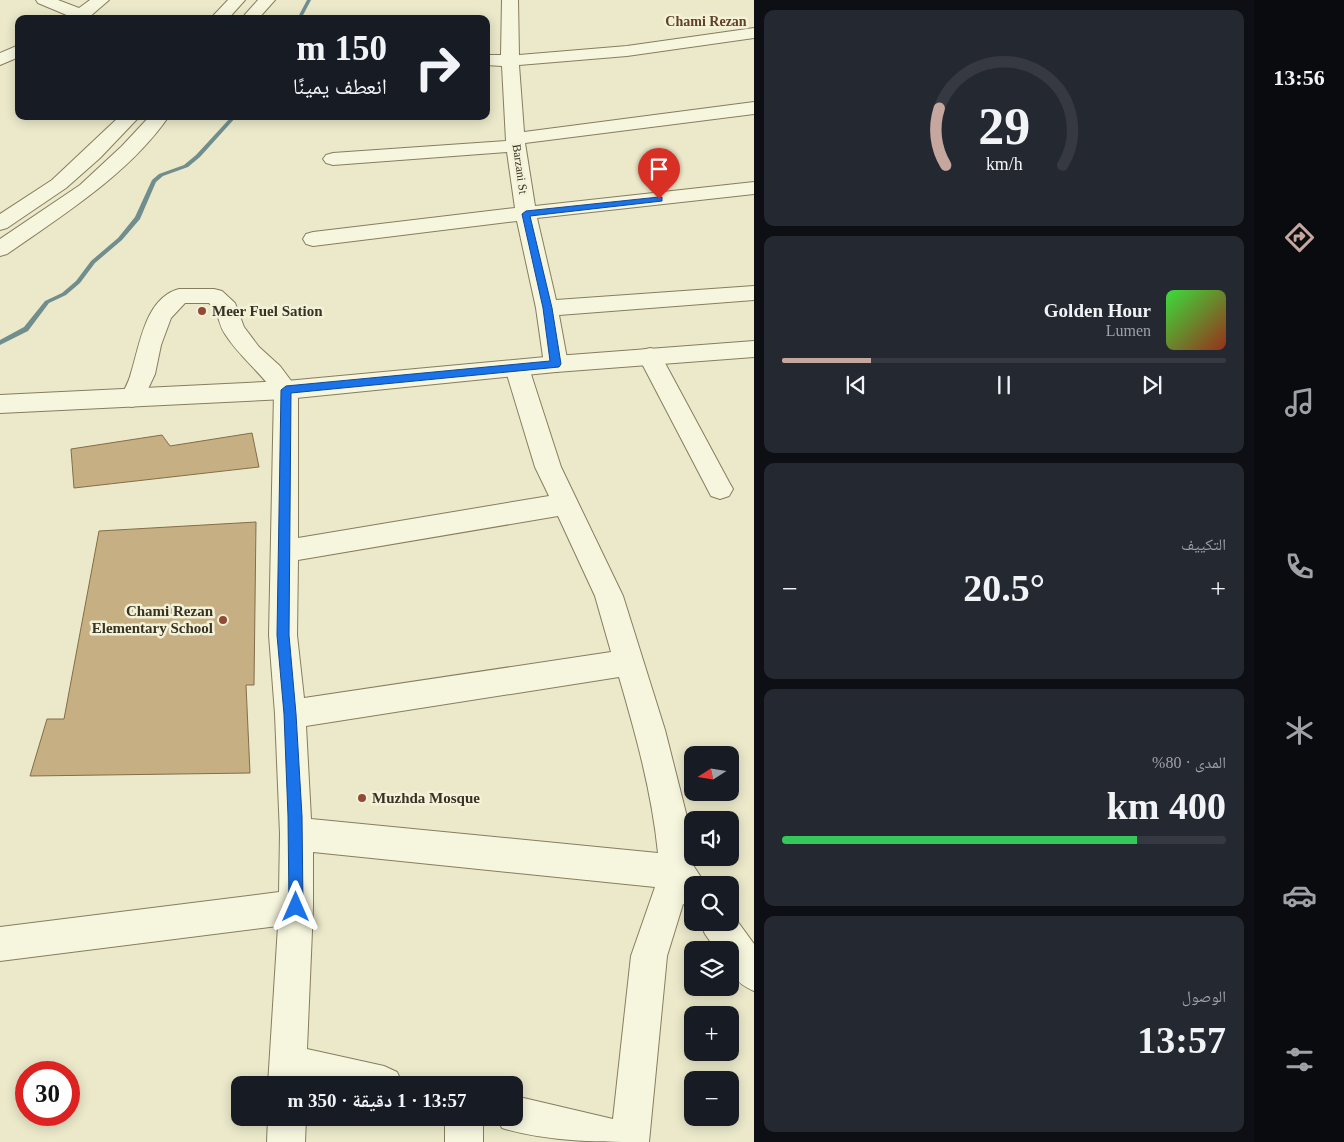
<!DOCTYPE html>
<html lang="ar">
<head>
<meta charset="utf-8">
<style>
  body { margin:0; font-family:"Times New Roman","Noto Naskh Arabic",serif; background:#242831; color:#f1f3f6; direction:rtl; height:100vh; display:flex; flex-direction:column; font-size:19px; white-space:nowrap }
  * { box-sizing:border-box; margin:0 }
  p { font-size:16px; color:#9ea1a6 }
  .icon { flex:none; width:28px; height:28px; fill:none; stroke:currentColor; stroke-width:2; stroke-linecap:round; stroke-linejoin:round }
  .map { position:relative; flex:1; overflow:hidden; direction:ltr }
  .panel { display:flex; flex-direction:column; gap:10px; padding:10px; background:#0d0f14; width:500px }
  .panel>* { flex:none }
  .hud { position:absolute; left:15px; top:15px; width:475px; height:105px; border-radius:10px; box-shadow:0 2px 12px #0003; direction:rtl; background:#171b24; color:#f1f3f6; overflow:hidden }
  .needle { width:32px; rotate:258deg }
  .fabs { position:absolute; left:684px; top:746px; display:grid; gap:10px }
  .fabs a { display:grid; place-items:center; width:55px; height:55px; border-radius:10px; background:#171b24; box-shadow:0 2px 12px #0003; font-size:25px }
  .speed { position:absolute; left:15px; top:1061px; display:flex; gap:10px; font-size:25px; font-weight:700; text-align:center }
  .speed>* { display:grid; place-content:center; width:65px; height:65px; border-radius:50%; background:#171b24; box-shadow:0 2px 12px #0003; line-height:1 }
  .speed .limit { border:8px solid #d22; background:#fff; color:#111 }
  .pin { position:absolute; display:grid; place-items:center; width:42px; height:42px; color:#fff; margin:-51px -21px; border-radius:50% 50% 50% 0; rotate:-45deg; box-shadow:0 0 5px #0007 }
  .pin .icon { rotate:45deg }
  .me { position:absolute; width:55px; margin:-28px; rotate:0deg; stroke-linejoin:round; filter:drop-shadow(0 0 4px #0008) }
  .turn { display:flex; align-items:center; gap:18px; height:105px; padding:0 20px; font-size:22px }
  .turn .icon { width:65px; height:65px; stroke-width:2.5 }
  .turn b { display:block; font-size:35px; line-height:42px }
  .big { font-size:38px; font-weight:700; line-height:1.1 }
  .panel .tile { flex:1; display:flex; flex-direction:column; justify-content:center; gap:8px; min-width:0; padding:0 18px; border-radius:10px; background:#242831 }
  .panel .dial { align-items:center; gap:0 }
  .dial svg { height:130px; overflow:visible; fill:none; stroke:#363941; stroke-width:7; stroke-linecap:round; text-anchor:middle }
  .dial text { fill:#f1f3f6; stroke:none }
  .song { display:flex; align-items:center; gap:15px }
  .cover { width:60px; height:60px; border-radius:8px; background:linear-gradient(135deg,hsl(120 70% 55%),hsl(10 70% 35%)) }
  .played { height:5px; border-radius:2px; background:linear-gradient(90deg,#c5a79f 20%,#363941 20%) }
  .keys { display:flex; justify-content:space-around; direction:ltr }
  .heat { display:flex; justify-content:space-between; align-items:center; font-size:28px; direction:ltr }
  .charge { height:8px; border-radius:4px; background:linear-gradient(90deg,#34c759 80%,#363941 0) }
  .trip { position:absolute; left:231px; top:1076px; width:292px; height:50px; border-radius:10px; background:#171b24; box-shadow:0 2px 12px #0003; font-weight:700; line-height:50px; text-align:center; direction:rtl }
  main { display:flex; flex:1; min-height:0 }
  .dock { display:flex; flex-direction:column; width:90px; justify-content:space-around; align-items:center; background:#090b0e; color:#9ea1a6 }
  .dock .icon { width:35px; height:35px }
  .dock .current { color:#c5a79f }
  .dock b { font-size:22px; color:#f1f3f6 }
  .map>svg:first-child { display:block }
  .lines { fill:none; stroke-linecap:round; stroke-linejoin:round }
  .stream { fill:#718e8e; fill-rule:evenodd }
  .building { fill:#c6af83; stroke:#846d48 }
  .minor-casing { stroke:#867d60; stroke-width:2 }
  .tertiary-casing { stroke:#867d60; stroke-width:2 }
  .minor { fill:#f6f5dd; fill-rule:evenodd }
  .tertiary { fill:#f6f5dd; fill-rule:evenodd }
  .route { fill:#1a73e8; stroke:#114b97 }
  .poi-dot { fill:#904a35; stroke:#f3f2d9; stroke-width:2 }
  .labels { text-anchor:middle; dominant-baseline:central; stroke-width:5; stroke-linejoin:round; paint-order:stroke }
  .far-street-label { font-size:12px; fill:#383222; stroke:#f3f2d9 }
  .far-neighbourhood-label { font-size:14px; font-weight:bold; fill:#614025; stroke:#f3f2d9 }
  .poi-label { font-size:15px; font-weight:bold; fill:#383222; stroke:#f3f2d9; text-anchor:start }
</style>
</head>
<body>
<main>
<nav class="dock">
<b>13:56</b>
<svg class="icon current" aria-label="directions" viewBox="0 0 24 24"><path d="M12 3l9 9-9 9-9-9zM9 14v-3h6M13 9l2 2-2 2"/></svg>
<svg class="icon" aria-label="music" viewBox="0 0 24 24"><path d="M9 18V5l10-2v13"/><circle cx="6" cy="18" r="3"/><circle cx="16" cy="16" r="3"/></svg>
<svg class="icon" aria-label="phone" viewBox="0 0 24 24"><path d="M5 4h4l2 5-3 2q2 4 5 5l2-3 5 2v4C11 20 4 13 5 4z"/></svg>
<svg class="icon" aria-label="climate" viewBox="0 0 24 24"><path d="M12 3v18M4 7l16 10M4 17L20 7"/></svg>
<svg class="icon" aria-label="car" viewBox="0 0 24 24"><path d="M5 17H2v-5l4-1 3-4h7l3 4 3 1v5h-3M9 17h6M6 11h13"/><circle cx="7" cy="17" r="2"/><circle cx="17" cy="17" r="2"/></svg>
<svg class="icon" aria-label="filters" viewBox="0 0 24 24"><path d="M4 7h16M4 17h16"/><circle cx="9" cy="7" r="2"/><circle cx="15" cy="17" r="2"/></svg>
</nav>
<section class="panel">
<div class="tile dial"><svg viewBox="0 0 100 80">
<path d="M14 69A42 42 0 1 1 86 69"/>
<path d="M14 69A42 42 0 0 1 10 34" stroke="#c5a79f"/>
<text x="50" y="56" font-size="32" font-weight="700">29</text>
<text x="50" y="72" font-size="11">km/h</text>
</svg></div>
<div class="tile">
<div class="song"><i class="cover"></i><div><b>Golden Hour</b><p>Lumen</p></div></div>
<div class="played"></div>
<div class="keys"><svg class="icon" aria-label="previous" viewBox="0 0 24 24"><path d="M18 5L8 12l10 7zM5 5v14"/></svg><svg class="icon" aria-label="pause" viewBox="0 0 24 24"><path d="M8 5v14M16 5v14"/></svg><svg class="icon" aria-label="next" viewBox="0 0 24 24"><path d="M6 5l10 7-10 7zM19 5v14"/></svg></div>
</div>
<div class="tile"><p>التكييف</p>
<div class="heat"><a>−</a><b class="big">20.5°</b><a>+</a></div>
</div>
<div class="tile"><p>المدى · 80%</p><b class="big">400 km</b><div class="charge"></div></div>
<div class="tile"><p>الوصول</p><b class="big">13:57</b></div>
</section>
<div class="map">
<svg width="754" height="1142" viewBox="0 0 754 1142">
  <rect width="100%" height="100%" fill="#ebe9ca"/>
  <g class="lines">
    <g class="stream">
      <polygon points="307,0 311,0 301,19 297,19"/>
      <polygon points="232,116 237,116 200,157 188,167 163,176 156,182 140,219 122,240 95,263 80,283 66,295 49,303 28,331 0,345 0,340 24,327 45,301 62,293 76,281 91,261 118,238 135,217 152,180 159,174 184,165 196,155"/>
    </g>
  </g>
  <g class="building">
    <polygon points="252,433 259,467 74,488 71,449 162,435 170,446"/>
    <polygon points="256,522 254,685 246,685 250,773 30,776 47,719 64,719 99,531"/>
  </g>
  <g class="lines">
    <defs>
      <g id="minor">
        <polygon points="36,0 58,0 79,8 90,0 109,0 87,19 67,19 69,16 38,3"/>
        <polygon points="502,0 518,0 519,55 627,46 754,28 754,38 627,56 519,65 524,132 754,102 754,114 525,143 535,206 754,182 754,194 537,218 556,300 754,286 754,300 559,315 568,364 564,370 556,372 548,370 544,364 536,308 517,221 313,246 306,244 303,239 306,234 313,232 515,208 507,152 333,165 326,163 323,159 326,155 333,153 506,141 502,66 486,65 486,55 501,55"/>
        <polygon points="19,45 19,57 0,65 0,53"/>
        <path d="M179,289H214L222,291L235,303L244,327L259,347L280,366L298,390V538L549,496L535,467L505,368L509,362L517,360L525,362L529,368L561,467L623,596L665,730L687,817L693,865L706,885H692V908L683,904L667,956L649,1142C600,1142 548,1142 502,1128L497,1118H515V1096L613,1119L631,956L655,887L313,852V907L307,1049L384,1066L397,1072L403,1085H268L278,926L0,961V927L279,892L280,834L275,714L269,635L274,392C259,371 239,356 225,334C217,322 221,315 209,303H185L171,318L161,345L155,374L141,404L132,407L123,404L120,398C124,390 129,382 131,373C140,345 145,298 179,289ZM558,516L595,596L611,652L304,698L297,635L298,560ZM619,677C636,735 652,793 658,853L311,819L306,726Z"/>
        <polygon points="650,348 658,350 729,482 733,489 729,496 720,499 711,496 638,356 642,350"/>
        <path d="M730,911L754,944V991C733,982 730,972 730,950H716L705,934L700,922H730Z"/>
        <polygon points="268,1118 306,1118 305,1142 267,1142"/>
        <rect x="445" y="1118" width="38" height="24"/>
      </g>
      <g id="tertiary">
        <polygon points="228,0 245,0 228,19 210,19"/>
        <polygon points="258,0 275,0 258,19 241,19"/>
        <polygon points="120,116 140,116 100,158 66,188 7,228 0,230 0,214 52,180"/>
        <path d="M150,116H169C130,173 63,215 7,254L0,256V239L80,185L122,146Z"/>
        <polygon points="754,341 754,357 556,372 286,399 0,413 0,395 286,381 556,356"/>
      </g>
    </defs>
    <use href="#minor" class="minor-casing"/>
    <use href="#tertiary" class="tertiary-casing"/>
    <use href="#minor" class="minor"/>
    <use href="#tertiary" class="tertiary"/>
  </g>
  <polygon class="route" points="659,197 662,197 662,201 530,216 552,308 561,364 559,367 291,393 289,635 296,714 302,816 303,907 301,912 296,914 291,912 289,907 288,816 284,714 277,635 281,390 286,386 550,361 543,308 522,214 526,211"/>
  <g class="poi-dot">
    <circle cx="202" cy="311" r="5"/>
    <circle cx="223" cy="620" r="5"/>
    <circle cx="362" cy="798" r="5"/>
  </g>
  <g class="labels">
    <g class="far-street-label">
      <text transform="translate(520 169) rotate(82)">Barzani St</text>
    </g>
    <g class="far-neighbourhood-label">
      <text x="706" y="21">Chami Rezan</text>
    </g>
    <g class="poi-label">
      <text x="212" y="311">Meer Fuel Sation</text>
      <text x="213" y="611" text-anchor="end">Chami Rezan<tspan x="213" dy="17">Elementary School</tspan></text>
      <text x="372" y="798">Muzhda Mosque</text>
    </g>
  </g>
</svg>
<div class="fabs">
<a><svg class="needle" viewBox="-14 -14 28 28"><path d="M0-13l5 13h-10z" fill="#e53935"/><path d="M0 13l5-13h-10z" fill="#9ea1a6"/></svg></a>
<a><svg class="icon" aria-label="sound" viewBox="0 0 24 24"><path d="M4 9h4l5-4v14l-5-4H4zM17 9q2 3 0 6"/></svg></a>
<a><svg class="icon" aria-label="search" viewBox="0 0 24 24"><circle cx="10" cy="10" r="6"/><path d="M15 15l6 6"/></svg></a>
<a><svg class="icon" aria-label="layers" viewBox="0 0 24 24"><path d="M12 4l9 5-9 5-9-5zM3 14l9 5 9-5"/></svg></a>
<a>+</a>
<a>−</a>
</div>
<div class="speed"><div class="limit">30</div></div>
<div class="pin" style="left:659px;top:199px;background:#d93025"><svg class="icon" aria-label="arrive" viewBox="0 0 24 24"><path d="M6 21V4h12l-3 4 3 4H6"/></svg></div>
<svg class="me" style="left:296px;top:907px" viewBox="-20 -20 40 40"><path d="M0-17L14 15 0 8-14 15z" fill="#1a73e8" stroke="#fff" stroke-width="4"/></svg>
<div class="trip">13:57 · 1 دقيقة · 350 m</div>
<div class="hud">
<div class="turn"><svg class="icon" aria-label="right" viewBox="0 0 24 24"><path d="M7 20v-9h11M14 6l5 5-5 5"/></svg><div><b>150 m</b>انعطف يمينًا</div></div>
</div>
</div>
</main>
</body>
</html>
